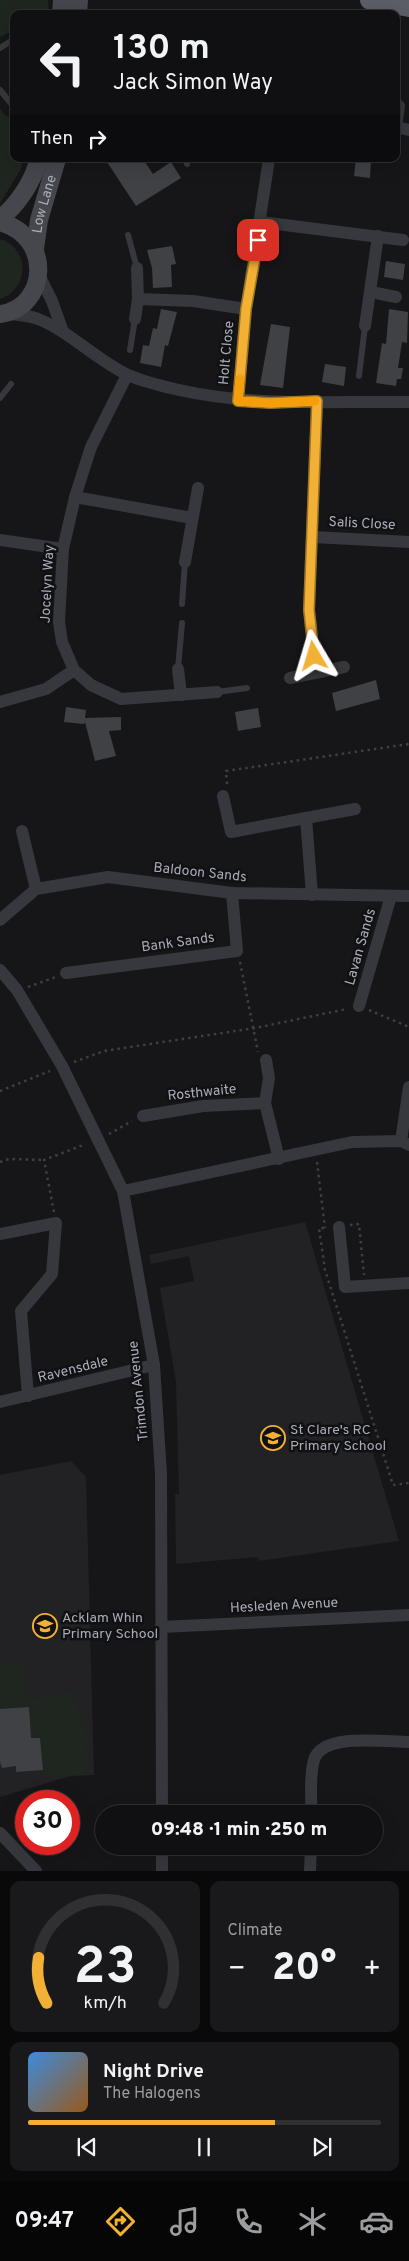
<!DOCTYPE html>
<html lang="en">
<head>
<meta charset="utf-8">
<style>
  body { margin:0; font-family:Overpass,sans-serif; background:#19191b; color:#f1f3f6; height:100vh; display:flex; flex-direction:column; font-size:19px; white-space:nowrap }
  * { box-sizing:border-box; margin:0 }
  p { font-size:16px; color:#9c9d9f }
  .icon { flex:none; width:28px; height:28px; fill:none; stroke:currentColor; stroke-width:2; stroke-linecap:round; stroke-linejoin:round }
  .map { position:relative; height:1871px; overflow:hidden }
  .sheet { display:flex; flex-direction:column; gap:10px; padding:10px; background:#09090a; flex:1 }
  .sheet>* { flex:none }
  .hud { position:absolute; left:10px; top:10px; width:390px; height:152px; border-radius:10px; box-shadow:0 5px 20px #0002,0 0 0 1px #303032; background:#101012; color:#f1f3f6; overflow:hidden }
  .speed { position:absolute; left:15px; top:1790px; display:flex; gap:10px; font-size:25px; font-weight:700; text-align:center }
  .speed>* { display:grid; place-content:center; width:65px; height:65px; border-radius:50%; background:#101012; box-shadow:0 5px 20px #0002,0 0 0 1px #303032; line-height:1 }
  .speed .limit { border:8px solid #d22; background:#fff; color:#111 }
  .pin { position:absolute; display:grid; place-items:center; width:42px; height:42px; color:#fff; margin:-21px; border-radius:10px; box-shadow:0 2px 8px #0006 }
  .me { position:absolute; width:55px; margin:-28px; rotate:353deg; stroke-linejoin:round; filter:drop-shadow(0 0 4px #0008) }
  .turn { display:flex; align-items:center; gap:18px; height:105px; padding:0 20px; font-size:22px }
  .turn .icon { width:65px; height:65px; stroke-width:2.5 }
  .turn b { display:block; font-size:35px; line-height:42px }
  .then { display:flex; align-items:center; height:48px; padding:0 20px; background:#0003; gap:10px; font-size:19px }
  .big { font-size:38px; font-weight:800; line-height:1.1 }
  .sheet .card { flex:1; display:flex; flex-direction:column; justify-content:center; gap:8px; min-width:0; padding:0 18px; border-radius:10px; background:#19191b }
  .sheet .dial { align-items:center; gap:0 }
  .dial svg { height:130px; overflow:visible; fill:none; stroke:#303032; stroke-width:7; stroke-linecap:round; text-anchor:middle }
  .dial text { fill:#f1f3f6; stroke:none }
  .song { display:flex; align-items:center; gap:15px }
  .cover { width:60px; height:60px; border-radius:8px; background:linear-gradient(135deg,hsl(210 70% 55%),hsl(30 70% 35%)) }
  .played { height:5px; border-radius:2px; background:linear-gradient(90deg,#f2b134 70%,#303032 70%) }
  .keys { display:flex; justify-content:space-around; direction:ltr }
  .heat { display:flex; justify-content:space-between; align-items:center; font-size:28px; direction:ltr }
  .sheet .tiles { flex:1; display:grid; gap:10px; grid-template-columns:1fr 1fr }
  .card:last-child { grid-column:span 2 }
  .trip { position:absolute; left:95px; top:1805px; width:288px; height:50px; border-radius:25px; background:#101012; box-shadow:0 5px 20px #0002,0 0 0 1px #303032; font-weight:800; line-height:50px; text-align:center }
  .tabs { display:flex; height:80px; justify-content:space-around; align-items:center; background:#060607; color:#9c9d9f }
  .tabs .icon { width:35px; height:35px }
  .tabs .active { color:#f2b134 }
  .tabs b { font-size:22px; color:#f1f3f6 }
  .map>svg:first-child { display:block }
  .built { fill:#222225 }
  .green { fill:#1e261f }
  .building { fill:#404145 }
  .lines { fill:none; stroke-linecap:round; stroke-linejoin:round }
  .path { stroke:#3d3f44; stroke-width:2.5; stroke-dasharray:2.5 4; stroke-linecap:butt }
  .service { stroke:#37383d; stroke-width:6 }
  .minor { stroke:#37383d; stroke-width:12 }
  .secondary { stroke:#45474d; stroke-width:18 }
  .trunk { stroke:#5b5e65; stroke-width:20 }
  .route-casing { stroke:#9d7322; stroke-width:12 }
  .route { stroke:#f2b134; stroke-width:9 }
  .slow { stroke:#f59e0b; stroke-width:9 }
  .labels { text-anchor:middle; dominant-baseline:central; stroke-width:5; stroke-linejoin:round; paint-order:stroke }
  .street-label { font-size:14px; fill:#a8adb8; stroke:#111113 }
  .poi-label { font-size:14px; fill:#a8adb8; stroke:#111113; text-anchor:start }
</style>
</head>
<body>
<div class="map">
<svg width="409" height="1871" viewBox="0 0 409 1871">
  <rect width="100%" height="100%" fill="#161618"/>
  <g class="built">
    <polygon points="305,1222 399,1541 259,1561 258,1557 176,1564 175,1494 179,1494 176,1382 160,1288 194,1281 189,1256 151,1264 149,1255"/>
    <polygon points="71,1461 86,1477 94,1775 71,1776 0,1797 0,1475"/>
  </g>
  <g class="green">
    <polygon points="0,0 48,0 49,14 14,14 14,30 0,37"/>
    <polygon points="0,109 6,116 14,118 14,159 23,159 21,169 0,203"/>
    <path d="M0,239C31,249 29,289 0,299Z"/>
    <polygon points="22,1661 28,1699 72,1691 86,1735 87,1775 44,1777 40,1738 31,1738 29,1707 0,1709 0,1663"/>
  </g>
  <g class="building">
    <polygon points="105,159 143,159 153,174 171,162 181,178 136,206"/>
    <polygon points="356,159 371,159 370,178 354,176"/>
    <polygon points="172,246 176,264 171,265 172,287 153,288 152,268 147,250"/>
    <polygon points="386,261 405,264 403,280 384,277"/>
    <polygon points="161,309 177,312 168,346 165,345 161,367 140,363 143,345 149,346 153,328 157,329"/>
    <polygon points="389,309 408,312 407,343 402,342 398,368 403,368 401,379 397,379 396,386 376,383 382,343 386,344"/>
    <polygon points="271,324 290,327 283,388 260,385"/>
    <polygon points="325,364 346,367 344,386 322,382"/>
    <polygon points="376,680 380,699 336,711 332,693"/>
    <polygon points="66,707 86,710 85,718 121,717 121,730 109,731 116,756 95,761 85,722 84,724 64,722"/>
    <polygon points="258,708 261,727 238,731 235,712"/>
    <polygon points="29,1707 31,1738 40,1738 43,1770 16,1772 16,1766 2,1768 0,1762 0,1709"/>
  </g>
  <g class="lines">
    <g class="path">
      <polyline points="227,784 226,771 409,744"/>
      <polyline points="240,962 258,1052"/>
      <polyline points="28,987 56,977"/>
      <polyline points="369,1010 409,1027"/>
      <polyline points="74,1062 104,1051 255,1028 347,1009"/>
      <polyline points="0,1091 50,1071"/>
      <polyline points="109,1134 132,1121"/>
      <polyline points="0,1162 9,1159 44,1160"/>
      <polyline points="317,1162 325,1228"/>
      <polyline points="54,1212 44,1160 86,1144"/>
      <polyline points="350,1225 359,1224 364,1275"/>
      <polyline points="324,1228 319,1228 325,1270 393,1485 409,1483"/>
    </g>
    <g class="service">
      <polyline points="0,48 14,39"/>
      <polyline points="0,90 14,107"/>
      <polyline points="185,159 187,164"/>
      <polyline points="128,235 137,268"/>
      <polyline points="130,350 135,319"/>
      <polyline points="359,376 365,326"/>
      <polyline points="0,398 11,384"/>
      <polyline points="182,604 185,562"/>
      <polyline points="178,669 182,623"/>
      <polyline points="217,692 247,688"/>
    </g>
    <g class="minor">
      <polyline points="396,127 399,106"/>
      <polyline points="396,127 409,130"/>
      <polyline points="261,222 403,240"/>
      <polyline points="39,275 52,301 63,332"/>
      <polyline points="371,292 396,297"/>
      <polyline points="138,299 193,301 246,309"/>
      <path d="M4,313C15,315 27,315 38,319C71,332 96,360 128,375C144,382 162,386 179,390C256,407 330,401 409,402"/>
      <polyline points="135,319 138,299 137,268"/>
      <polyline points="365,326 378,236"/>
      <polyline points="127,375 91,447 75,497 63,549 59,622 62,642 74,670 91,685 121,699 217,692"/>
      <polyline points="238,401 246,309 269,159"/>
      <polyline points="75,497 192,518"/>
      <polyline points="313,537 409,542"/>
      <polyline points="0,540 63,549"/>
      <polyline points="185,562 198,488"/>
      <polyline points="178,669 181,695"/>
      <polyline points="316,671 309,610 317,401"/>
      <polyline points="290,678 344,667"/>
      <polyline points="0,702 46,689 74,670"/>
      <polyline points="223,796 231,832 306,818 312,895"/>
      <polyline points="306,818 355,809"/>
      <polyline points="22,831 36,889"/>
      <polyline points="0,920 36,889 108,877 232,893 409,896"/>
      <polyline points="0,970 17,990 62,1066 123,1191 154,1365 161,1474 162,1814"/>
      <polyline points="66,973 237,951 232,893"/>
      <polyline points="359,1006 391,896"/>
      <polyline points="265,1103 269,1078 266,1060"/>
      <polyline points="143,1116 203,1106 265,1103 279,1159"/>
      <polyline points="401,1141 409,1087"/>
      <polyline points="123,1191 352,1142 401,1141 409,1145"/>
      <polyline points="339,1227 345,1287 409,1283"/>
      <polyline points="0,1234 56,1223 52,1274 21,1311 28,1396"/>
      <polyline points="0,1402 154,1365"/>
      <polyline points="161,1627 409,1615"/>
      <path d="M311,1814C312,1797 309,1776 314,1760C322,1732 385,1742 409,1742"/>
      <polyline points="0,1833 36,1871"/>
      <polyline points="162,1846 162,1871"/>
      <polyline points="310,1871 311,1846"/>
    </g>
    <g class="secondary">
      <polyline points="61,14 62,0"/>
      <polyline points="78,14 79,0"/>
      <path d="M0,219C19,203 32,183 39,159"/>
      <path d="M0,222C54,237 48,308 0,314"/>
      <path id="s1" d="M35,249L39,220L57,159"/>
    </g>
    <polyline class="trunk" points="370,0 409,7"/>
  </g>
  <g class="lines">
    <defs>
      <polyline id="route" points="258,240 246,309 238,401 270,403 317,401 309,610 314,656"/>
    </defs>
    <use href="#route" class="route-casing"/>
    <use href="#route" class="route"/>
    <polyline class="slow" points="240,379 238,401 270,403 315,401"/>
  </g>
  <defs>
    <symbol id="school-ring" viewBox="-11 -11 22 22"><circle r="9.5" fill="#111113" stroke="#f2b134" stroke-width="1.5"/><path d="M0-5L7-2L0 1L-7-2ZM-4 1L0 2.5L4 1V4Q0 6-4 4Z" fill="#f2b134"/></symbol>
  </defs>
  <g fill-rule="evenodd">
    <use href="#school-ring" x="259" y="1424" width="28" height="28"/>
    <use href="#school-ring" x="31" y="1612" width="28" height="28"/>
  </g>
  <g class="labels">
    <g class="street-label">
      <text stroke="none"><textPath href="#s1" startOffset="46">Low Lane</textPath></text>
      <text transform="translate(227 353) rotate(-85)">Holt Close</text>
      <text transform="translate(362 524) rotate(3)">Salis Close</text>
      <text transform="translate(48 584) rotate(-87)">Jocelyn Way</text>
      <text transform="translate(200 873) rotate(6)">Baldoon Sands</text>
      <text transform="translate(178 943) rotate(-8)">Bank Sands</text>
      <text transform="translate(361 947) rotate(-74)">Lavan Sands</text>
      <text transform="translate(202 1093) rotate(-6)">Rosthwaite</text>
      <text transform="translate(73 1370) rotate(-14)">Ravensdale</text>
      <text transform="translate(139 1391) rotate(-96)">Trimdon Avenue</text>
      <text transform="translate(284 1606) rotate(-3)">Hesleden Avenue</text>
    </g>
    <g class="poi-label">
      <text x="290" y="1430">St Clare's RC<tspan x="290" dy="16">Primary School</tspan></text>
      <text x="62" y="1618">Acklam Whin<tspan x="62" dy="16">Primary School</tspan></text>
    </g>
  </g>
</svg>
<div class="speed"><div class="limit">30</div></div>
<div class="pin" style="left:258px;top:240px;background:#d93025"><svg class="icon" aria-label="arrive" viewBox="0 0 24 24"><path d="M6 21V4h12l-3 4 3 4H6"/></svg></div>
<svg class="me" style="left:314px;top:656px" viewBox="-20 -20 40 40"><path d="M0-17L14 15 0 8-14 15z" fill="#f2b134" stroke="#fff" stroke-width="4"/></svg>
<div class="trip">09:48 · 1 min · 250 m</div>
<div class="hud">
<div class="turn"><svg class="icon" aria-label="left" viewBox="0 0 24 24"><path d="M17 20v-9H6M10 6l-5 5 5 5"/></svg><div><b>130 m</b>Jack Simon Way</div></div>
<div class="then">Then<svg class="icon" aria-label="right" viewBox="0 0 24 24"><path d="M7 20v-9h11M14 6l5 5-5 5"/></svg></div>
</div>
</div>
<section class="sheet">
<div class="tiles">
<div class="card dial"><svg viewBox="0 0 100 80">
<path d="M14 69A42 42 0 1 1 86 69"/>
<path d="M14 69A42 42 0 0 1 9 41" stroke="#f2b134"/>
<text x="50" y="56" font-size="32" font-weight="700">23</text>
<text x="50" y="72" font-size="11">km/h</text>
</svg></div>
<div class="card"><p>Climate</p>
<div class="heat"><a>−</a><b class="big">20°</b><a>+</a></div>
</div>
<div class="card">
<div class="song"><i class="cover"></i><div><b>Night Drive</b><p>The Halogens</p></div></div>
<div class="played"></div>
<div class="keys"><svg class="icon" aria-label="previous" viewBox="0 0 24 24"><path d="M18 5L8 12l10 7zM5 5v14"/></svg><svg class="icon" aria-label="pause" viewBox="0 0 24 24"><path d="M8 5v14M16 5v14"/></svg><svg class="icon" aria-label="next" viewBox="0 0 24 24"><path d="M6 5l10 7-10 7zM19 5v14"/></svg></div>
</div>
</div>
</section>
<nav class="tabs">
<b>09:47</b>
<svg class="icon active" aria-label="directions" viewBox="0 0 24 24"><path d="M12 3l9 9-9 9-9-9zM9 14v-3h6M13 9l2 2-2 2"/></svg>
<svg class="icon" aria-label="music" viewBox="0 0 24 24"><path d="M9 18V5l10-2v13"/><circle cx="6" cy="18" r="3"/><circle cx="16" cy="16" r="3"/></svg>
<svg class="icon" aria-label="phone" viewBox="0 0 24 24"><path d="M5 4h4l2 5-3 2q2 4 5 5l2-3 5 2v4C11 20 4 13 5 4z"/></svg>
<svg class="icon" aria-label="climate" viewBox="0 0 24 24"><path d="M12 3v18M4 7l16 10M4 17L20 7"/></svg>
<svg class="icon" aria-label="car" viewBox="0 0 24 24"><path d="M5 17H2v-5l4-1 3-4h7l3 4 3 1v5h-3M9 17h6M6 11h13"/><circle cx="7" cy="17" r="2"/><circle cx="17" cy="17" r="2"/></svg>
</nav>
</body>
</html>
